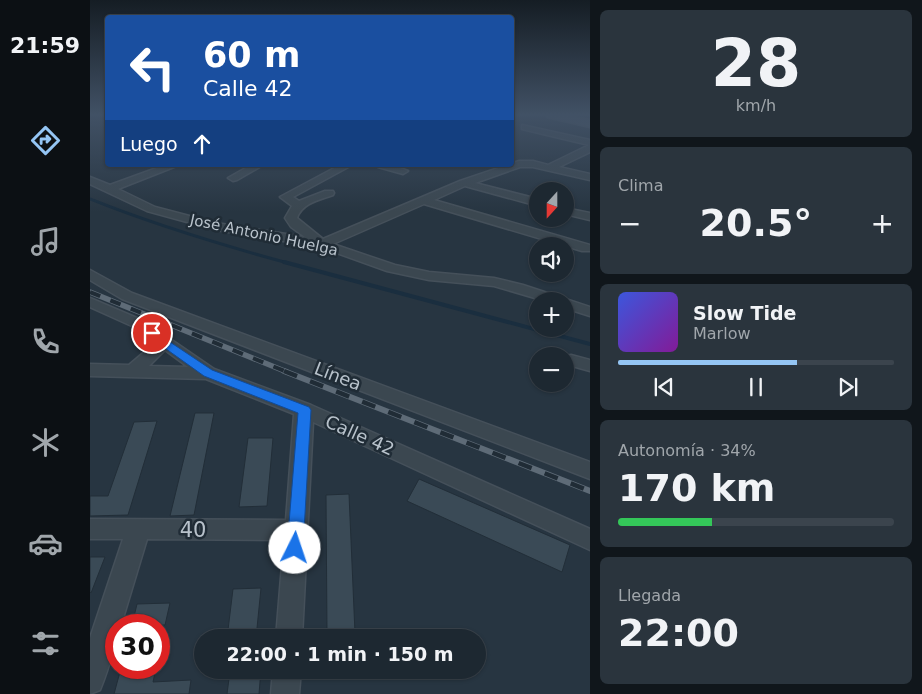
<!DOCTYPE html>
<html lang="es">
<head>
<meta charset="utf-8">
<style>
  body { margin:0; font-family:"DejaVu Sans",sans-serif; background:#2a343d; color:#f1f3f6; height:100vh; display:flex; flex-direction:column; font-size:19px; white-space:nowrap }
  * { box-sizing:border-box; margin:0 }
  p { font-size:16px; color:#a0a6ab }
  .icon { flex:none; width:28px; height:28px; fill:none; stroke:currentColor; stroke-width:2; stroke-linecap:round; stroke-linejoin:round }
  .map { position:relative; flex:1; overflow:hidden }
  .details { display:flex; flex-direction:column; gap:10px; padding:10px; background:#10161b; width:332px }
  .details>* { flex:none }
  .top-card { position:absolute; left:15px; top:15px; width:409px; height:152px; border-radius:5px; box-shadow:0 1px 4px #0004,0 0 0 1px #3b444d; background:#1a4fa0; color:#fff; overflow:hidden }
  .needle { width:32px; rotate:201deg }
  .fabs { position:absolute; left:439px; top:182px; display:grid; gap:10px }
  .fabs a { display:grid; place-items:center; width:45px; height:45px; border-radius:50%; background:#1d2831; box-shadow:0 1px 4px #0004,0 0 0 1px #3b444d; font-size:25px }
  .speed { position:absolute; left:15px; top:614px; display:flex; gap:10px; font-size:25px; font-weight:700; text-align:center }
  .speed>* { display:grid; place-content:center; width:65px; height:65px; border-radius:50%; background:#1d2831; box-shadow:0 1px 4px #0004,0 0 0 1px #3b444d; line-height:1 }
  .speed .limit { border:8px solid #d22; background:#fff; color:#111 }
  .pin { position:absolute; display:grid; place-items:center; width:42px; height:42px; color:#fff; margin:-21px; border:2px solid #fff; border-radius:50%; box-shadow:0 1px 5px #0007 }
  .me { position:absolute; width:55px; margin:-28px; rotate:4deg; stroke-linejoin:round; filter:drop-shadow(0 0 4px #0008) }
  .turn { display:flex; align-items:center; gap:18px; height:105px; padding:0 15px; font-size:22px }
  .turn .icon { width:65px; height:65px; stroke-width:2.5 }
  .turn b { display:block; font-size:35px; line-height:42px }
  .then { display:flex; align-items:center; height:48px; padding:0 15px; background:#0003; gap:10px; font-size:19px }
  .big { font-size:38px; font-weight:600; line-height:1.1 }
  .details .widget { flex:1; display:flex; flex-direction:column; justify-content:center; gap:8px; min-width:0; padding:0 18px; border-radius:8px; background:#2a343d }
  .details .dial { align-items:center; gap:0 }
  .dial b { font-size:65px; line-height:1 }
  .song { display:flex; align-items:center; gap:15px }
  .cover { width:60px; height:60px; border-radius:8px; background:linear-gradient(135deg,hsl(230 70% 55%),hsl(290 70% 35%)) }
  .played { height:5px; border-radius:2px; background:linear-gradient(90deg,#94c5f4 65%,#3b444d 65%) }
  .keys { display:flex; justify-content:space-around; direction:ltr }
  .heat { display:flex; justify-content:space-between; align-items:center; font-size:28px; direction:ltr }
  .charge { height:8px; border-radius:4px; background:linear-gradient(90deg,#34c759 34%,#3b444d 0) }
  .trip { position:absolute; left:104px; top:629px; width:292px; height:50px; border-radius:25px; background:#1d2831; box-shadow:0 1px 4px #0004,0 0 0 1px #3b444d; font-weight:600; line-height:50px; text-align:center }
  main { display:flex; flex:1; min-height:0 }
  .menu { display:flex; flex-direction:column; width:90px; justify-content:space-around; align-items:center; background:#0c1014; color:#a0a6ab }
  .menu .icon { width:35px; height:35px }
  .menu .on { color:#94c5f4 }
  .menu b { font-size:22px; color:#f1f3f6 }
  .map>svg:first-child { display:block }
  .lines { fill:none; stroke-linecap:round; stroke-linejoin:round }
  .stream-far1 { stroke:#1a2e3f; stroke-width:3 }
  .stream { stroke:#1a2e3f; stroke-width:4 }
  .building { fill:#3a4a56; stroke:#222e38 }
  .minor-casing { stroke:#45505a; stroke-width:3 }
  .secondary-casing { stroke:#45505a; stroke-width:3 }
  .minor { fill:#3b4750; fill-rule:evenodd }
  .secondary { fill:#4a5763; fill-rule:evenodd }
  .rail-far1-casing { stroke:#5e6b77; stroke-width:5.5 }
  .rail-casing { stroke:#5e6b77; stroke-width:6 }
  .rail-far1 { stroke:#202c36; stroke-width:4; stroke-dasharray:11; stroke-linecap:butt }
  .rail { stroke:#202c36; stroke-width:4.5; stroke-dasharray:14; stroke-linecap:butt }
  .route { fill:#1a73e8; stroke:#114b97 }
  .labels { text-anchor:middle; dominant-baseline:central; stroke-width:5; stroke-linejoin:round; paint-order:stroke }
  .far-street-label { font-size:15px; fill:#b8c2cb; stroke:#202c36 }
  .street-label { font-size:18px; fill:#b8c2cb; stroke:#202c36 }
  .near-street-label { font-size:21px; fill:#b8c2cb; stroke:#202c36 }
</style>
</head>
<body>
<main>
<nav class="menu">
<b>21:59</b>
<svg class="icon on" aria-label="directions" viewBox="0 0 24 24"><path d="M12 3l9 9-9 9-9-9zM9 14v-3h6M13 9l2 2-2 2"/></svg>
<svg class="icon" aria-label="music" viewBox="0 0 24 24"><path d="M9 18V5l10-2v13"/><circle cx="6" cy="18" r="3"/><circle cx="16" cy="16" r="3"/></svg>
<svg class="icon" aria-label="phone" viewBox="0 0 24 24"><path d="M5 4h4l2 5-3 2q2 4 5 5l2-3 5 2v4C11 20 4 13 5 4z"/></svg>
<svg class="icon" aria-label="climate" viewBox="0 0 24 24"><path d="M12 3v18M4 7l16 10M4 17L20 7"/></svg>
<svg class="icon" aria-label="car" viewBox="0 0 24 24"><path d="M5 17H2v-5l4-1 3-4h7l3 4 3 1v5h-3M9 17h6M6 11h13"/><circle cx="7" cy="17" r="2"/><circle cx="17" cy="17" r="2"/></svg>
<svg class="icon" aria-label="filters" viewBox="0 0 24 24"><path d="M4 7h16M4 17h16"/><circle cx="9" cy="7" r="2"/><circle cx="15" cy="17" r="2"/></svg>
</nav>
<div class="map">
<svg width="500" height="694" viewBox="0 0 500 694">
  <rect width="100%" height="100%" fill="#273541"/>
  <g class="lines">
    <path class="stream-far1" d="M0,199C65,225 131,245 198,263"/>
    <polyline class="stream" points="194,262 500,344"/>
  </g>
  <g class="building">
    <polygon points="105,413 124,413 104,515 80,516"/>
    <polygon points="67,421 38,515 0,516 0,496 18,496 44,422"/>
    <polygon points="158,438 183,438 177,506 149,507"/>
    <polygon points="329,479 480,545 472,572 317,501"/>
    <polygon points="259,494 265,633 237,634 236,495"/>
    <polygon points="0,557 15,557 1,593 0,592"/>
    <polygon points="171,588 166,638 137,638 143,589"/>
    <polygon points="80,603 75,625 42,625 47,604"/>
    <polygon points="31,668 66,668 63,682 101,680 99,694 24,694"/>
    <polygon points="171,670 169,694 137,694 140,671"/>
  </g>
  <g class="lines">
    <defs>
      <g id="minor">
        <path d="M432,125L500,140V152L469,167L500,174V180L443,167H430L385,183L448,199V206L375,186L344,200L500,245V251H492L334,204L243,244L305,265L339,272L404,278L433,285L500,307V316L475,308V301H455L404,286L339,280L297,271L230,247L126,230L57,211L0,184V177L20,185L75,165H89L28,189L65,207L126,223L215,237L201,227L195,218L202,206L190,197L250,165H262L203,197L209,201L235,191H243L244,193L243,195C229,200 212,203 207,218L233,239L370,181L429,161H443L458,165L499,145L432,129Z"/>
        <polygon points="161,165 173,165 147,180 143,181 138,178"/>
        <polygon points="286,165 302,165 318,171 313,174 288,167"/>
        <polygon points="475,208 500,213 500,220 475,214"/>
        <polygon points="0,270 42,293 500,462 500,479 32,299 0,280"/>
        <path d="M0,298L54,321L124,369L221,405L500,529V550L223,422L212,638H186L194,540L57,539L31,625H26C26,647 18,670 10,690L0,694V638L33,539H0V519L196,520L204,414L116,379L0,376V364L39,365L65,343L44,327L0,307ZM75,350L98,367L59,366Z"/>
        <polygon points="481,355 500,360 500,371 475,364 475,356"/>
        <polygon points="183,670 211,670 209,694 181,694"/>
      </g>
      <polygon id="secondary" points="456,115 473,115 500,120 500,127 457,117"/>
    </defs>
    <use href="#minor" class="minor-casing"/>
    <use href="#secondary" class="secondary-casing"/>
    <use href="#minor" class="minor"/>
    <use href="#secondary" class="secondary"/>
    <defs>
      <polyline id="rail-far1" points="0,292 197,372"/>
      <polyline id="rail" points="194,371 500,491"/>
    </defs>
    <use href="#rail-far1" class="rail-far1-casing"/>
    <use href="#rail" class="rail-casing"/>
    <use href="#rail-far1" class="rail-far1"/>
    <use href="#rail" class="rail"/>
  </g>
  <linearGradient id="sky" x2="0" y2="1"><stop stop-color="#151d24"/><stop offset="0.54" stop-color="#415165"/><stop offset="1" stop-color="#415165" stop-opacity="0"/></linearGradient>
  <rect width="500" height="212" fill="url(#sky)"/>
  <polygon class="route" points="62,330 122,370 219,407 221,410 213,548 211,553 205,555 199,553 197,548 208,413 114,376 58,336 56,333 58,331"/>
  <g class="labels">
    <g class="far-street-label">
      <text transform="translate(174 235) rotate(12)">José Antonio Huelga</text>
    </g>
    <g class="street-label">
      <text transform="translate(248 376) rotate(21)">Línea</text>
      <text transform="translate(270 435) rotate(24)">Calle 42</text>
    </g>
    <g class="near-street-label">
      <text x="103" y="530">40</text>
    </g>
  </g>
</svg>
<div class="fabs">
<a><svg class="needle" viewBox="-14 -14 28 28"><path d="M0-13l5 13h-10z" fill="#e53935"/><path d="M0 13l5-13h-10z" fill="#a0a6ab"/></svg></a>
<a><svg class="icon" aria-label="sound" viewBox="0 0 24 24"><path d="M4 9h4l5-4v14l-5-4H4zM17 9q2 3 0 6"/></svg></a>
<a>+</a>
<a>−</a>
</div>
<div class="speed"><div class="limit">30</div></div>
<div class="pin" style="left:62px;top:333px;background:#d93025"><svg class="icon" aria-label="arrive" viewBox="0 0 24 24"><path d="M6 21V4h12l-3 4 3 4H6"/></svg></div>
<svg class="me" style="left:205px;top:548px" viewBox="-20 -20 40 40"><circle r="19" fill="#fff"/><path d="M0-13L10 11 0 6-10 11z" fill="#1a73e8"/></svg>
<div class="trip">22:00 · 1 min · 150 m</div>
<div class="top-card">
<div class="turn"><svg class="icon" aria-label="left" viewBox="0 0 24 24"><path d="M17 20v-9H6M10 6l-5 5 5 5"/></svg><div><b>60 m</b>Calle 42</div></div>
<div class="then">Luego<svg class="icon" aria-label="ahead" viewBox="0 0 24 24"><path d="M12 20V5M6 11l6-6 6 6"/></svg></div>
</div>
</div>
<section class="details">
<div class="widget dial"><b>28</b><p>km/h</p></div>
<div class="widget"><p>Clima</p>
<div class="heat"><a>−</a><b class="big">20.5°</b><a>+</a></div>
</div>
<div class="widget">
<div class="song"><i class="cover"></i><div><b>Slow Tide</b><p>Marlow</p></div></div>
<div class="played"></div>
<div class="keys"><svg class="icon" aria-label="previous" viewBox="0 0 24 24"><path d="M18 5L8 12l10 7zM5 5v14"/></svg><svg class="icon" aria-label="pause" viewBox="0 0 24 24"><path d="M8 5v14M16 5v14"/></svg><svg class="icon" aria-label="next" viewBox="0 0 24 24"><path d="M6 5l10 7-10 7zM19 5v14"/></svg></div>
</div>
<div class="widget"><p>Autonomía · 34%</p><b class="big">170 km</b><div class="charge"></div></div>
<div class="widget"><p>Llegada</p><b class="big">22:00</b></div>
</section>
</main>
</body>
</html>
